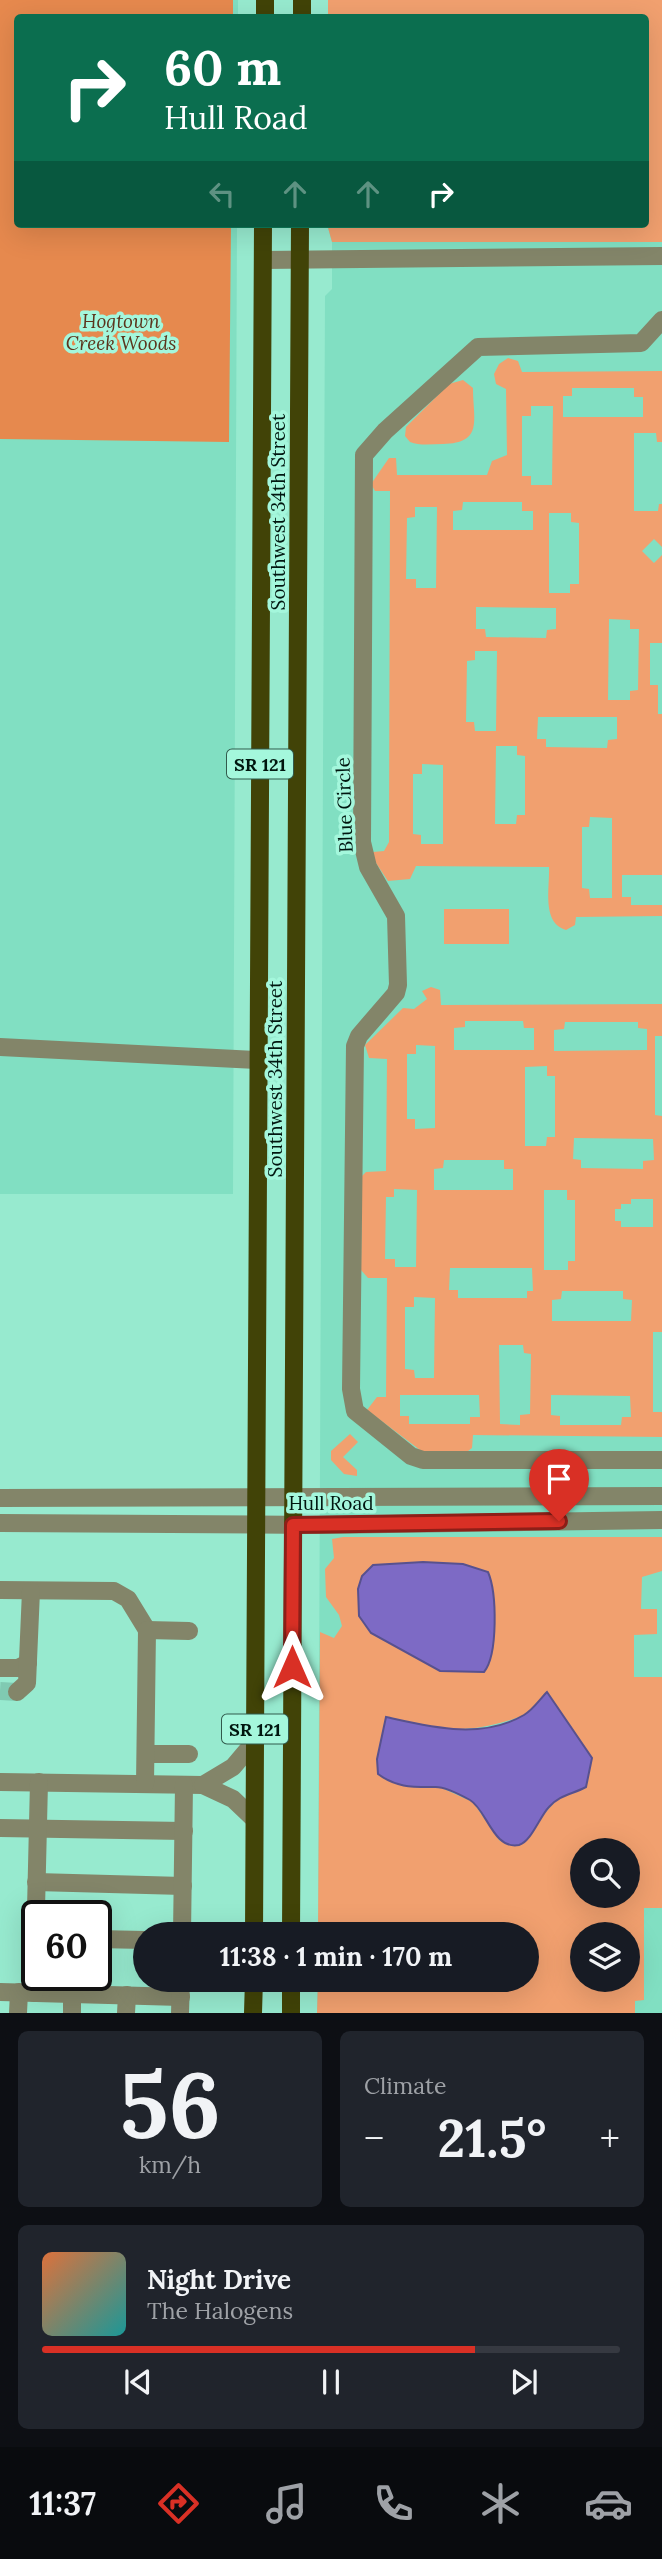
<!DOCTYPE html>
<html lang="en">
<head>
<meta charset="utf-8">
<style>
  body { margin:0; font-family:Lora,serif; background:#20242c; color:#f1f3f6; height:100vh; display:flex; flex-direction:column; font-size:26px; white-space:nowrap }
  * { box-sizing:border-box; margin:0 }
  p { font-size:23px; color:#9ea1a6 }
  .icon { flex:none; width:38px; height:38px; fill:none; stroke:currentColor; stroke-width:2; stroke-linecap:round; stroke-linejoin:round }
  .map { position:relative; height:2013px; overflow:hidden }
  .panel { display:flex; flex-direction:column; gap:18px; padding:18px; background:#0d0f14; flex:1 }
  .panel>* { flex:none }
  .top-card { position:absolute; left:14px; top:14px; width:635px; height:214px; border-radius:7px; box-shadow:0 7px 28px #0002; background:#0b6e4f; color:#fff; overflow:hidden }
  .buttons { position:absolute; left:570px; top:1838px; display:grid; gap:14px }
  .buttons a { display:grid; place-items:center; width:70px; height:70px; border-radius:50%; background:#171b24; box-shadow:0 7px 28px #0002; font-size:35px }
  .speed { position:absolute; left:21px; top:1900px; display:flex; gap:14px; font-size:35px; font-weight:700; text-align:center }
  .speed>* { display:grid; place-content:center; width:91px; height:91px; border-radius:50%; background:#171b24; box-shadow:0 7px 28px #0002; line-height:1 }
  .speed .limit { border:4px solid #111; border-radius:10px; background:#fff; color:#111 }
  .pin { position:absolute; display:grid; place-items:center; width:60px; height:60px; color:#fff; margin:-72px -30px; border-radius:50% 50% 50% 0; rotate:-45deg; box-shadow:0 0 7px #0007 }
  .pin .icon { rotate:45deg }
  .me { position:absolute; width:77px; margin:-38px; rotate:0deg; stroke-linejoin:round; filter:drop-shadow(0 0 5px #0008) }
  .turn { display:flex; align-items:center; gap:24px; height:147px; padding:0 35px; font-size:32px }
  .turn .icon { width:91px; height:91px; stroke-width:2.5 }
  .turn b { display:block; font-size:49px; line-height:60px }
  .lanes { display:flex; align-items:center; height:66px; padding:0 35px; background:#0003; justify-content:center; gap:35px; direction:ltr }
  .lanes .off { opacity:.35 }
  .big { font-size:52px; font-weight:800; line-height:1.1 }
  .panel .card { flex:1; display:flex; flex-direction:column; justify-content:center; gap:10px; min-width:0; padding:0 24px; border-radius:10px; background:#20242c }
  .panel .dial { align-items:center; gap:0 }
  .dial b { font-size:91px; line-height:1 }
  .song { display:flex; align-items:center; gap:21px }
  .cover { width:84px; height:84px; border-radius:10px; background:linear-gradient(135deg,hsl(20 70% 55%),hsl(180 70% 35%)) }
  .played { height:7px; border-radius:4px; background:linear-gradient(90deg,#d93025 75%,#363941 75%) }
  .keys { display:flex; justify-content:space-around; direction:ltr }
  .heat { display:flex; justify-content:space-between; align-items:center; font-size:38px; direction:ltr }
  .panel .tiles { flex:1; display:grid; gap:18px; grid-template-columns:1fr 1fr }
  .card:last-child { grid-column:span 2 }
  .trip { position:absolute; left:133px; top:1922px; width:406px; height:70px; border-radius:35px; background:#171b24; box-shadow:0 7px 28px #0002; font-weight:800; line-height:70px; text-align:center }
  .dock { display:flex; height:112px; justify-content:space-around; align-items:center; background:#090b0e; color:#9ea1a6 }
  .dock .icon { width:49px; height:49px }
  .dock .current { color:#d93025 }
  .dock b { font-size:32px; color:#f1f3f6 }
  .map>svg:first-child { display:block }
  .built { fill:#81dfc2; fill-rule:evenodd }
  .green { fill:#f1a06f; fill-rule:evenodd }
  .forest { fill:#e6894e }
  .water { fill:#7d6ac5; stroke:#58518e; stroke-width:2 }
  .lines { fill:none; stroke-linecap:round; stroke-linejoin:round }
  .minor-tunnel { stroke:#80cab2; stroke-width:18; stroke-dasharray:18 9; stroke-linecap:butt }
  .minor { stroke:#838569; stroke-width:18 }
  .major { stroke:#414307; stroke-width:18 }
  .route-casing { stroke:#8d1f18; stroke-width:18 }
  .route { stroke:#d93025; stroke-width:12 }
  .labels { text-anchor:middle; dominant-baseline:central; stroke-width:7; stroke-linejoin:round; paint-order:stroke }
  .shield { fill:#a4f7dc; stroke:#315a4c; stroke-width:2 }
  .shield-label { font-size:18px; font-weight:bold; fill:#00160f }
  .park-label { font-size:19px; font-style:italic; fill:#5b341c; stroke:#a4f7dc }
  .street-label { font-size:19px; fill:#00160f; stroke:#a4f7dc }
</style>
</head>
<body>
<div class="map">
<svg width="662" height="2013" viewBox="0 0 662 2013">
  <rect width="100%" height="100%" fill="#97eacf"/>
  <g class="built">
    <polygon points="0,0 238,0 238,17 18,18 18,224 237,224 233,1194 0,1194"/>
    <path d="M328,0H662V2013H317L318,1979H527V1934H318L325,296L332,289V242L327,224H646V18L328,17ZM583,1850H628V1895H583ZM583,1934H628V1979H583Z"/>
  </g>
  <g class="green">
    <polygon points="328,0 662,0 662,242 332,242 327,224 646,224 646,18 328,17"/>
    <path d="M508,358L518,361L522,372L662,371V442H657L656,433H634V511H658L659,504H662V547L654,539L642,551L654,563L662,555V643H650V685H658V714H662V875H622V897H631V905H662V916L576,917L575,925L566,930C541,923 550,887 549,867L416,866L410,879L388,881L372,857L373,852L384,851L389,842L390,491H375L371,484L389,458H396L397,475H487L492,461L507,455L506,389L496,384L494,374L499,364ZM572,388H634V397H643V417H563V396H572ZM531,406H553L552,485H531V476H522V416H531ZM463,502H522V511H533V530H453V511L462,510ZM415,507H437L436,588H416V579H406L407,518L415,517ZM549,513H571V522L579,523V584H570V593H549ZM476,607L556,608V629L547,630L546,638L486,637L485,629H476ZM609,619L630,620V629H639L638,690L630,691V700H608ZM475,651H497L496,731H475L474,722H466L467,661L475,660ZM538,717H617V739L608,740L607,748L546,747V739H537ZM496,746H517V755L525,756V815H517L516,824H495ZM422,764L443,765V844H421V835L413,834V774H422ZM590,817L612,818V898H590L589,889L582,888V827H589Z"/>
    <path d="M463,380L473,388C473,420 484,443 443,444C432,444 420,446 410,442L405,436L406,427L449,384Z"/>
    <rect x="444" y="909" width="65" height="35"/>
    <path d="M431,987L440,990L441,1005L662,1004V1036H655V1115L662,1116V1332H653V1412H662V1437L473,1435L472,1448L468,1451L424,1453L367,1410L377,1397H386L387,1278H368L361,1270L362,1176L366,1172L386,1171L387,1059L369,1058L365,1045L403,1008L414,1009L427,999L422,991ZM465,1021H523L524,1028H534V1050H454V1028L465,1027ZM565,1022H638V1028L647,1029V1050L554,1051V1030L564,1029ZM416,1045L435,1046V1128L415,1129V1119H407V1054H416ZM547,1066V1076H555V1137H547L546,1146H525V1067ZM574,1138L653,1139L654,1160L643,1161V1169L581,1168V1160L573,1159ZM444,1160H504V1169H513V1190H434V1169L443,1168ZM394,1189L417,1190L416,1267H395V1259H385L386,1197H394ZM544,1190H567V1200H575V1261H568V1270H544ZM631,1199H653V1227H621V1221H615V1209H621V1204H631ZM450,1268H532L533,1291H527V1298H458V1290H449ZM562,1291H623V1299L632,1300L631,1321H552V1300L561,1299ZM414,1297L435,1298L434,1378H415L414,1370L405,1369V1307H414ZM499,1345H523L524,1353L531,1354L530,1414L520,1415V1425L500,1424ZM400,1395H479L480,1417H470V1424H409V1416H400ZM551,1395L630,1396L631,1417H622L621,1425H560V1416L551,1415Z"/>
    <polygon points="350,1434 358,1442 343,1457 357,1470 357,1476 344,1474 331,1460 331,1451"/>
    <path d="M343,1537H662V1571L642,1577L641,1609H657V1634L634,1635V1677H662V1908H644V2000L635,2001V2013H317L318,1979H527V1934H318L320,1632L334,1638L342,1626L339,1615L326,1597L325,1569L334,1558L332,1539ZM525,1715L577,1792L560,1796L538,1821L500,1841L473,1802L377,1759L386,1718C447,1729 464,1737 525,1715ZM583,1850H628V1895H583ZM583,1934H628V1979H583Z"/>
  </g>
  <polygon class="forest" points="0,0 233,0 233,17 18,18 18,224 231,224 229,442 0,439"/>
  <g class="water">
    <path d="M423,1562L463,1564L488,1572C497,1593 498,1655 484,1672L440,1671L371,1633L359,1616L358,1589L362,1576L373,1565Z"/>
    <path d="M547,1692L592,1758L586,1787C573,1794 559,1795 549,1807C540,1816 531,1842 519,1845C493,1850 487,1810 470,1800C461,1795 444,1786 434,1787C413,1787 397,1788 378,1774L377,1759L386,1717C431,1727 481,1740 524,1715C533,1710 540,1699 547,1692Z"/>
  </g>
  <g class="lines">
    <polyline class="minor-tunnel" points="0,1691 17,1692"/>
    <g class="minor">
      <polyline points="263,260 662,256"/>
      <polyline points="662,320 641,343 478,347 385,431 364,455 362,842 368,867 396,916 398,985 396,993 359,1036 355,1046 351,1389 355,1411 411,1456 423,1460 662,1460"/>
      <polyline points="0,1047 257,1060"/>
      <polyline points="0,1498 662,1496"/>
      <polyline points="0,1523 320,1525 662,1520"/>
      <polyline points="0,1590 114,1591 128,1599 147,1630"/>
      <polyline points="0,1668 18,1668 28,1663"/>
      <polyline points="17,1692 27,1683 31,1591"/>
      <polyline points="146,1754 189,1754"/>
      <polyline points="0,1782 203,1785"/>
      <polyline points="145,1784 147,1630 189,1631"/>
      <polyline points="254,1819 233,1799 203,1785 233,1767 255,1741"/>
      <polyline points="0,1828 184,1831"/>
      <polyline points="36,1882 183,1886"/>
      <polyline points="182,1934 184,1785"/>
      <polyline points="96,1939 145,1940"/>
      <polyline points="0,1992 181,1997"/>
      <polyline points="34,1993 39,1782"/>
      <polyline points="18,2013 19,1992"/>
      <polyline points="72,2013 72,1994"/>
      <polyline points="126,2013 127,1995"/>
      <polyline points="180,2013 181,1979"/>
    </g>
    <g class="major">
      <polyline points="265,18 265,0"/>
      <polyline points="302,18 302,0"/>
      <polyline points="254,1934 263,224"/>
      <polyline points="291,1934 300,224"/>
      <polyline points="253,2013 254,1979"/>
      <polyline points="291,2013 291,1979"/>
    </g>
  </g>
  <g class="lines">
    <defs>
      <polyline id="route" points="292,1667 293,1525 559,1521"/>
    </defs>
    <use href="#route" class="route-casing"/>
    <use href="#route" class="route"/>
  </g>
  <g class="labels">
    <g class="shield">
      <rect x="227" y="749.5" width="66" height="29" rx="5"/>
      <rect x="222" y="1714.5" width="66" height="29" rx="5"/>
    </g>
    <g class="shield-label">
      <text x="260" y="764">SR 121</text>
      <text x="255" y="1729">SR 121</text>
    </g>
    <g class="park-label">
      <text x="121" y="321">Hogtown<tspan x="121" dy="22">Creek Woods</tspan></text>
    </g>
    <g class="street-label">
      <text transform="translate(278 512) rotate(-90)">Southwest 34th Street</text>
      <text transform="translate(344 805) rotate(-92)">Blue Circle</text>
      <text transform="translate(275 1079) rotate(-90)">Southwest 34th Street</text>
      <text x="331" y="1503">Hull Road</text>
    </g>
  </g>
</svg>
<div class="buttons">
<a><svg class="icon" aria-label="search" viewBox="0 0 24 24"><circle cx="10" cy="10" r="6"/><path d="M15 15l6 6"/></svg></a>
<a><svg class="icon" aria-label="layers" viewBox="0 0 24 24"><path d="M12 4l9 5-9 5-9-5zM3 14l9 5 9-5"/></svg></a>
</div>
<div class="speed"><div class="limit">60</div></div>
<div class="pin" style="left:559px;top:1521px;background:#d93025"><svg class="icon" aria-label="arrive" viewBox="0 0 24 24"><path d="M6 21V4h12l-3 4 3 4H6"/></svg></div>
<svg class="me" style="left:292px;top:1667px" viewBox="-20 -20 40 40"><path d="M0-17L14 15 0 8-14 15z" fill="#d93025" stroke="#fff" stroke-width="4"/></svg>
<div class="trip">11:38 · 1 min · 170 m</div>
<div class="top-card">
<div class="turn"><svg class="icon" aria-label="right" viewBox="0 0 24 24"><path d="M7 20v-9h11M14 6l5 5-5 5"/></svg><div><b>60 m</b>Hull Road</div></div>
<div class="lanes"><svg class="icon off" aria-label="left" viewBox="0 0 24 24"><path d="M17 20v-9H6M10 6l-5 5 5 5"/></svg><svg class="icon off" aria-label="ahead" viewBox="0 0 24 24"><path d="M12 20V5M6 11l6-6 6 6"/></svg><svg class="icon off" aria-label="ahead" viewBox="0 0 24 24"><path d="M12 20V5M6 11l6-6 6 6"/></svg><svg class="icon" aria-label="right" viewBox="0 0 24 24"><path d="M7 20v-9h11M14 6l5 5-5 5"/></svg></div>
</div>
</div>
<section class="panel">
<div class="tiles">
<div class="card dial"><b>56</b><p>km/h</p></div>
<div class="card"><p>Climate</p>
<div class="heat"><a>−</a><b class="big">21.5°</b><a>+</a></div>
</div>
<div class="card">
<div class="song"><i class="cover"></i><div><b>Night Drive</b><p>The Halogens</p></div></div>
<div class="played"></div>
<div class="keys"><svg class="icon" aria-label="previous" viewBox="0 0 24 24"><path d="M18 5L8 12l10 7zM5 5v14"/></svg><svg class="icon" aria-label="pause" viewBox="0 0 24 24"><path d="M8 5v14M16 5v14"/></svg><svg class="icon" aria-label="next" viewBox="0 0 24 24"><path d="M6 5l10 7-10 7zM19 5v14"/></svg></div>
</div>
</div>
</section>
<nav class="dock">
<b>11:37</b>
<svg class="icon current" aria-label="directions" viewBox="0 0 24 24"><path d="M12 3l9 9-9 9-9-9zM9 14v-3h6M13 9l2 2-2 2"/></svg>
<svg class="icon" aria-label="music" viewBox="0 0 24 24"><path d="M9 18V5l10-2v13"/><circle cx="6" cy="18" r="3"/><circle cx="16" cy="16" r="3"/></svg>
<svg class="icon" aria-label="phone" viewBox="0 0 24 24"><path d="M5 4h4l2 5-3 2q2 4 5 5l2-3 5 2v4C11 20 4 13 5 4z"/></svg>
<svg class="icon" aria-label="climate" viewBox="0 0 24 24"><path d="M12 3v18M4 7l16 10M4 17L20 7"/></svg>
<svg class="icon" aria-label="car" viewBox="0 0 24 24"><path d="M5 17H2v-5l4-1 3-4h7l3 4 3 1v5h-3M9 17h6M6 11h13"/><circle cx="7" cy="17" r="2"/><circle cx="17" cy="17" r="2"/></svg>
</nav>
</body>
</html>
